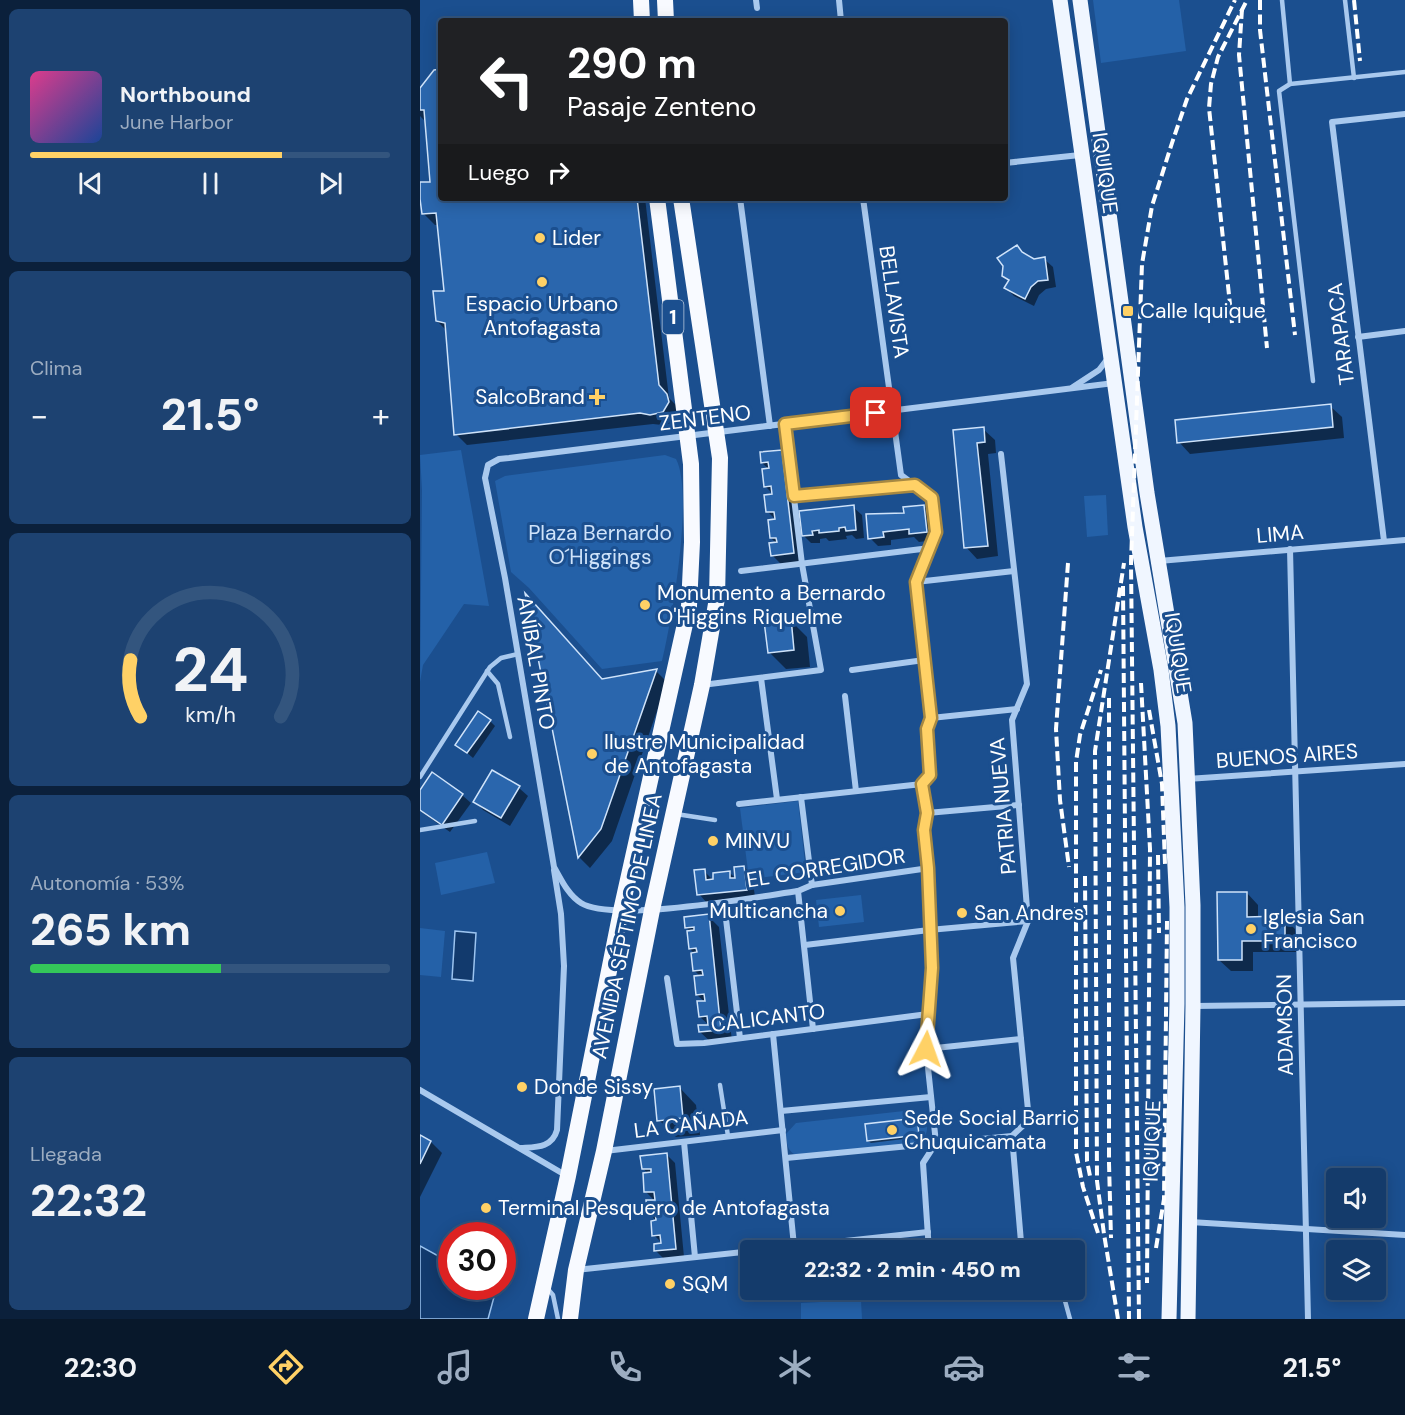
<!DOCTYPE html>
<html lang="es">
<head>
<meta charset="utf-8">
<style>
  body { margin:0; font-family:"DM Sans",sans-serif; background:#1d4271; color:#f1f3f6; height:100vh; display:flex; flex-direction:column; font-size:22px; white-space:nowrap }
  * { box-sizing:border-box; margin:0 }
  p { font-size:20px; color:#9dadc1 }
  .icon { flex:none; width:33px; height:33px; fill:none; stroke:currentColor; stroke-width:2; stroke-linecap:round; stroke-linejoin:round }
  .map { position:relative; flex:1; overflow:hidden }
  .panel { display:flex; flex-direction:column; gap:9px; padding:9px; background:#0b203b; width:420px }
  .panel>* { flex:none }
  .top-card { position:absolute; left:18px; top:18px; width:570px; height:183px; border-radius:6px; box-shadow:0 3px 15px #0003,0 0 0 2px #33557e; background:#202124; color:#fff; overflow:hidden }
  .buttons { position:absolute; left:906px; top:1168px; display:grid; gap:12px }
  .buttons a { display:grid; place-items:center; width:60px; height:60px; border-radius:6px; background:#143b6b; box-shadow:0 3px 15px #0003,0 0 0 2px #33557e; font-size:30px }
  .speed { position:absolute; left:18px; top:1222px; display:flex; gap:12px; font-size:30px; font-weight:700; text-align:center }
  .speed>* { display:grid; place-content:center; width:78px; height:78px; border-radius:50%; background:#143b6b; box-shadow:0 3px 15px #0003,0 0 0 2px #33557e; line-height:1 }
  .speed .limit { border:9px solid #d22; background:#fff; color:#111 }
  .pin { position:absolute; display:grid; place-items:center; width:51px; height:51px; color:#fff; margin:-26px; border-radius:12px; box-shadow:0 3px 9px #0006 }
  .me { position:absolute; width:66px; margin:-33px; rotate:4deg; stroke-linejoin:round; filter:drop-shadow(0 0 4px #0008) }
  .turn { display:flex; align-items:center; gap:21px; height:126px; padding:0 30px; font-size:27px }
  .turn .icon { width:78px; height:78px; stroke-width:2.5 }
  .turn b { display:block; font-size:42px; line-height:51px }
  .then { display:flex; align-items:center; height:57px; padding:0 30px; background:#0003; gap:12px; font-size:22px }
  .big { font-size:45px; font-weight:800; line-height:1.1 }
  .panel .tile { flex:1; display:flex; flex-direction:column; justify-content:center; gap:9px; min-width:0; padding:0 21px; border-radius:9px; background:#1d4271 }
  .panel .dial { align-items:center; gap:0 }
  .dial svg { height:156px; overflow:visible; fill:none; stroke:#33557e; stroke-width:7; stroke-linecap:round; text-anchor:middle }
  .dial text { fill:#f1f3f6; stroke:none }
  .song { display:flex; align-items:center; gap:18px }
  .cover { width:72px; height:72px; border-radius:9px; background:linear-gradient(135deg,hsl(330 70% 55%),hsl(220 70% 35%)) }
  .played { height:6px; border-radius:3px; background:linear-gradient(90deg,#ffd166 70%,#33557e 70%) }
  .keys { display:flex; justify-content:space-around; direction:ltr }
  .heat { display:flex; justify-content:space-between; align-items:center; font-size:33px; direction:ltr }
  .charge { height:9px; border-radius:4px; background:linear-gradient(90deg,#34c759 53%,#33557e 0) }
  .trip { position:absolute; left:320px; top:1240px; width:345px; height:60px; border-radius:6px; background:#143b6b; box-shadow:0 3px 15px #0003,0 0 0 2px #33557e; font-weight:800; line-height:60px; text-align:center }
  .menu { display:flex; height:96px; justify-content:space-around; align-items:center; background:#08182b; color:#9dadc1 }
  .menu .icon { width:42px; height:42px }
  .menu .active { color:#ffd166 }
  .menu b { font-size:27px; color:#f1f3f6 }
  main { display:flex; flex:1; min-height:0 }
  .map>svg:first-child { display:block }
  .green { fill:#2461a8 }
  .water { fill:#123a6d; stroke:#9cc4f0; stroke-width:1.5 }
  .shadow { fill:#0007 }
  .building { fill:#2a66ad; stroke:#cfe3fa; stroke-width:1.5 }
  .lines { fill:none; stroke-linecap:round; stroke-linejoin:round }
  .service { stroke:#a9c9ee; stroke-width:4.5 }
  .minor { stroke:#a9c9ee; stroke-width:6 }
  .primary { stroke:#f0f6ff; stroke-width:15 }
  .trunk { stroke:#f8faff; stroke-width:16 }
  .rail { stroke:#fff; stroke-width:4; stroke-dasharray:10 4.5; stroke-linecap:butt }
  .route-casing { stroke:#a68842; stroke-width:15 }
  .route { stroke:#ffd166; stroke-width:10 }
  .poi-dot { fill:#ffd166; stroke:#1b4f8f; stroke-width:2 }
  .labels { text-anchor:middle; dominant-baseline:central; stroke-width:6; stroke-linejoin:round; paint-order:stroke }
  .shield { fill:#1b4f8f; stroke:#bbcadd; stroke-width:1.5 }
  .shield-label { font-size:20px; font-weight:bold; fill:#fff }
  .street-label { font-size:21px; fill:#fff; stroke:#1b4f8f }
  .poi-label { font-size:21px; fill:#fff; stroke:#1b4f8f; text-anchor:start }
  .park-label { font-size:21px; fill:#cfe3fa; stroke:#1b4f8f }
</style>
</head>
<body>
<main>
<section class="panel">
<div class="tile">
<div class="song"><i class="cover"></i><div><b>Northbound</b><p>June Harbor</p></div></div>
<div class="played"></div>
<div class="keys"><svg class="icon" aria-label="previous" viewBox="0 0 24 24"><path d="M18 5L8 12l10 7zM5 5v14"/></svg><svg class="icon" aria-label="pause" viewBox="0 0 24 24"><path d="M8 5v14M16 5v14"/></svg><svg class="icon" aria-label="next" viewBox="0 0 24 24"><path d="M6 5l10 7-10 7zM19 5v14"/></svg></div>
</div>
<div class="tile"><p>Clima</p>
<div class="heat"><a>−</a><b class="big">21.5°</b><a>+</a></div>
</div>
<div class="tile dial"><svg viewBox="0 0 100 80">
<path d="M14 69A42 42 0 1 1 86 69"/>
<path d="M14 69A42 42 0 0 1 9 40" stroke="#ffd166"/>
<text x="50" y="56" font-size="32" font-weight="700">24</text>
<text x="50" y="72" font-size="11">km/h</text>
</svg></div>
<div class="tile"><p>Autonomía · 53%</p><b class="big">265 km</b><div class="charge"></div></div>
<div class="tile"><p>Llegada</p><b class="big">22:32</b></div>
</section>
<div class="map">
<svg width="985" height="1319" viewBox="0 0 985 1319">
  <rect width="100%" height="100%" fill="#1b4f8f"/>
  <g class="green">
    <polygon points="673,0 759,0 766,51 681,63"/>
    <polygon points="41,450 69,606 44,604 3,665 0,682 2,490 0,455"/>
    <path d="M245,455L256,459C274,493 252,620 242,661L182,669L109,588L91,572L75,481L85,476Z"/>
    <polygon points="686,495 688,535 667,537 664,496"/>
    <polygon points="378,801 386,872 329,879 320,808"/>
    <polygon points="67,852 75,883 21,895 15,863"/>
    <polygon points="441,895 444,922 399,927 396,900"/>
    <polygon points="0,928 25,931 21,977 0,975"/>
    <path d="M493,1110C509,1115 512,1133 499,1143L379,1156C367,1152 367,1145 366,1134L376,1123Z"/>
    <polygon points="441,1300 442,1319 381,1319 381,1303"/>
  </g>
  <g class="water">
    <polygon points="35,931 56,933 53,981 32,979"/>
    <polygon points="0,1246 31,1263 32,1287 66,1287 74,1297 68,1319 0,1319"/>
  </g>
  <g class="shadow">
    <polygon points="21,71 21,198 225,198 249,398 258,407 260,414 254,423 242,425 233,424 47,445 36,434 27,331 17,321 26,293 19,225 15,225 4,214 0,190 0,183 12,183 5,121 0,116 0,91"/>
    <polygon points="606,256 614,261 624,259 633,267 636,287 626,289 619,295 614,306 594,296 586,288 589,281 584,276"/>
    <polygon points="910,406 922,417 924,438 770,454 759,442"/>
    <polygon points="563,429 575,440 576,453 568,454 578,556 557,559 546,547 534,432"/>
    <polygon points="361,451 370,460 382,561 361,564 352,555 357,544 351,538 356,520 348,512 354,495 345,486 350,470 342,463"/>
    <polygon points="504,506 512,515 514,540 499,542 494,537 471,540 471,545 458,546 450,538 486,514"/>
    <polygon points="433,507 442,515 444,538 436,539 432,535 426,536 427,539 409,541 406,538 400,539 400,543 391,543 383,535"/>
    <polygon points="107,597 182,681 236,671 247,682 192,841 170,868 159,857"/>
    <polygon points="370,620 387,637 390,667 366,669 349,652"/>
    <polygon points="70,721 75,726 53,758 37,744"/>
    <polygon points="72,772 99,788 108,796 90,826 63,810 55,801"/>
    <polygon points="12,774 42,795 51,803 30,832 0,811 0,792"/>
    <polygon points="324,867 332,875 335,897 287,903 279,894 284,871 295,882 309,872 317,880"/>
    <polygon points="827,893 838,905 838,918 864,918 875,929 876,952 833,952 833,971 811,971 799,960"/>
    <polygon points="288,916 299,927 312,1041 292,1043 280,1032 290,1026 280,1017 285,1002 277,995 281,977 274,970 275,954 270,949 271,932 266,927"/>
    <polygon points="260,1088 276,1105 280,1135 256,1137 239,1120"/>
    <polygon points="496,1120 498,1122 500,1137 451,1143 448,1141"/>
    <polygon points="0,1137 11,1142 22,1153 0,1197"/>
    <polygon points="247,1155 255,1163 264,1257 244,1259 236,1251 244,1245 234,1235 237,1222 229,1213 235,1201 226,1192 228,1174 223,1168"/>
  </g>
  <g class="building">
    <polygon points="21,69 21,198 217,198 239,385 247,394 249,402 243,412 230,415 220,413 34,435 25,323 16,321 13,291 24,291 16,213 2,214 0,199 0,182 10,182 4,110 0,110 0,88 14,70"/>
    <polygon points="597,245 602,252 614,259 625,257 628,280 618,281 611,287 605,299 584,288 589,280 582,276 583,266 577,258"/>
    <polygon points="911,404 913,427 757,443 755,420"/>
    <polygon points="564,427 565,442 557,443 568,546 544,548 533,430"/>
    <polygon points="362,450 374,553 351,556 349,543 357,542 356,538 350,538 348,520 355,519 354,512 346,512 344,495 352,494 351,486 344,487 342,469 349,468 348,462 341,463 340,452"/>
    <polygon points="434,505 436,530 426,531 425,527 419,528 419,531 399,533 399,530 392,531 393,535 382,536 379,511"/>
    <polygon points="504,505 507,532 489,534 489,529 463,532 464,537 448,539 446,514 484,513 483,507"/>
    <polygon points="105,593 182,679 237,669 181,829 158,858"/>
    <polygon points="371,618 374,650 348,653 344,621"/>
    <polygon points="58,711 71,720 47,753 35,745"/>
    <polygon points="72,770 100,786 81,818 53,802"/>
    <polygon points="12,772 43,794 22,825 0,810 0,790"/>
    <polygon points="324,866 327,890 277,895 274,870 285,869 286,880 293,879 293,873 310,871 310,878 315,878 314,867"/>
    <polygon points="797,892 827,892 827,917 865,916 865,941 822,941 822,960 798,960"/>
    <polygon points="289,914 301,1030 279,1032 278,1025 288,1025 287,1016 279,1017 277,1001 285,1001 284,994 276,995 274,976 283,975 282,970 273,971 271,953 277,952 276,948 269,949 267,931 274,930 274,927 265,928 264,917"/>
    <polygon points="260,1086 263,1118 237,1121 234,1089"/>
    <polygon points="497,1118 499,1135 447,1141 445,1124"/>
    <polygon points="0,1135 11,1141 0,1164"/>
    <polygon points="247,1153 256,1249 234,1251 234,1244 241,1243 240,1235 232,1236 231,1221 236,1220 235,1213 227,1214 226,1200 235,1200 234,1192 224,1192 223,1173 231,1172 231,1169 222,1169 220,1156"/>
  </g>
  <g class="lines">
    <g class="service">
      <polyline points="862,0 870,84"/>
      <polyline points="925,0 934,78"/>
      <polyline points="893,381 859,91 870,84 985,72"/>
      <polyline points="67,671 78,684 90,737"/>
      <polyline points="0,777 70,667 81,658 98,654"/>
      <polyline points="256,814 295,820"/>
      <polyline points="0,830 55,821"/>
      <polyline points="300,1085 308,1136"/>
      <polyline points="127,1288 133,1295 138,1319"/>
      <polyline points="642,1290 650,1319"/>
    </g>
    <g class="minor">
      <polyline points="336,0 337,8"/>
      <polyline points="419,0 421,21"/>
      <polyline points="585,163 660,155"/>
      <polyline points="320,198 350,426"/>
      <polyline points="443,198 481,475 512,498 516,532 496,582 511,718 507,729 510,775 502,784 507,813 504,830 509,868 512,968 506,1049 516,1143 503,1163 509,1251"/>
      <polyline points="938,337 985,331"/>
      <polyline points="653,387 679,370 689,357"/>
      <polyline points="374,496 494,485"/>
      <polyline points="964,541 912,122 985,114"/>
      <polyline points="870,549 888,1319"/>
      <polyline points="739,561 985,540"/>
      <polyline points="321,571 510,548"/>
      <polyline points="496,582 594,571"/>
      <polyline points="432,670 504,660"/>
      <polyline points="341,678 357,799"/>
      <polyline points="282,685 401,670 382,564 365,424"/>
      <polyline points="425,696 436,791"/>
      <polyline points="511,718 597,709"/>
      <polyline points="767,779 985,764"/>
      <polyline points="381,797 392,885"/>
      <polyline points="319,804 502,784"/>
      <polyline points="507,813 599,805"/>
      <path d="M509,868L392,885L378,891C336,897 193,923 161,903C148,895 141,879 134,867L85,578L65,478L68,465L79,459L89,458L694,383"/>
      <polyline points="378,891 393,1029"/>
      <polyline points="304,902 320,1038"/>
      <polyline points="385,945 509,930 608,921"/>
      <polyline points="247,978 257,1044 284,1043 508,1014"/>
      <polyline points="774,1006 985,1003"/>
      <polyline points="353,1034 374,1246"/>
      <polyline points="506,1049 601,1039"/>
      <polyline points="0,1090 147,1176"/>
      <polyline points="361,1111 511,1097"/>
      <polyline points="264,1142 275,1257"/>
      <path d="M101,1148C116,1147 132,1148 137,1130L144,966L141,914L134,870"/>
      <polyline points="185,1151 363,1130"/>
      <polyline points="366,1158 592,1136 609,1120 593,958 608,921 592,720 607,684 581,454"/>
      <polyline points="770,1222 985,1235"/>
      <path d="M580,1251C589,1250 595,1250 601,1242L592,1136"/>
      <polyline points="156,1270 508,1232"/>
    </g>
    <g class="primary">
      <polyline points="640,0 715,527 741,670 748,726 757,907 757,1004 749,1319"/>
      <polyline points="660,0 727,493 765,723 773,905 773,1006 768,1319"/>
    </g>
    <g class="trunk">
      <polyline points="221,0 222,21"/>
      <polyline points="245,0 246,21"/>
      <polyline points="116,1319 148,1176 201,911 269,606 272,542 271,464 237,198"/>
      <polyline points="150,1319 156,1270 184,1151 232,910 282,685 297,598 300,458 261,198"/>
    </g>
    <g class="rail">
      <polyline points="840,0 840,30 875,335"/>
      <polyline points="934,0 940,61"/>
      <polyline points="822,9 819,55 847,348"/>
      <polyline points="812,323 789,108 791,84 798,57 827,0"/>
      <polyline points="648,563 636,729 640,800 649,867"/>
      <polyline points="703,586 709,1319"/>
      <polyline points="721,683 730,849 727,1283"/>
      <polyline points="689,698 689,1163 691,1238"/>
      <polyline points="729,710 742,784 745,864"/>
      <polyline points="738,855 739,933"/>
      <polyline points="665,876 667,1161 670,1176"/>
      <polyline points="678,1233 663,1187 656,1152 656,762 660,735 681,670"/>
      <polyline points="736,1248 744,1199 747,921"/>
      <polyline points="698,1319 684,1234 677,1181 675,751 704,563"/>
      <polyline points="719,1319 711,562 722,264 732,206 752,143 767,99 815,0"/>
    </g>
  </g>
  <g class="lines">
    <defs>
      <polyline id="route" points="456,413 365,424 374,496 495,485 512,498 516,532 496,582 511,718 507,729 510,775 502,784 507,813 504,830 508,868 512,968 506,1049"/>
    </defs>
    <use href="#route" class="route-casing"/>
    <use href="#route" class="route"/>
  </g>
  <g class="poi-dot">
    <circle cx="120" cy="238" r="6"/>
    <circle cx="122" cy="282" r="6"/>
    <rect x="702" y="305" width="12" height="12" rx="3"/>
    <path d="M174 388h6v6h6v6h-6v6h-6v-6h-6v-6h6z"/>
    <circle cx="225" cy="605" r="6"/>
    <circle cx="172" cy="754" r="6"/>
    <circle cx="293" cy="841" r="6"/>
    <circle cx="420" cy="911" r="6"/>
    <circle cx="542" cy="913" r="6"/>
    <circle cx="831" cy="929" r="6"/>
    <circle cx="102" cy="1087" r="6"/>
    <circle cx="472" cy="1130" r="6"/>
    <circle cx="66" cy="1208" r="6"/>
    <circle cx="250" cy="1284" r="6"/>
  </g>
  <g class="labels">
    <rect class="shield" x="242.5" y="300" width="21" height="34" rx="4.5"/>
    <g class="shield-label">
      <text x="253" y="317">1</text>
    </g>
    <g class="street-label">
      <text transform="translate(685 173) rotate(82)">IQUIQUE</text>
      <text transform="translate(474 302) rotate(82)">BELLAVISTA</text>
      <text transform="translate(921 334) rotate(-97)">TARAPACA</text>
      <text transform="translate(285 418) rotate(-7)">ZENTENO</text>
      <text transform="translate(860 534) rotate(-5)">LIMA</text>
      <text transform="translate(758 653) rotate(81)">IQUIQUE</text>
      <text transform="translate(116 663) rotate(80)">ANÍBAL PINTO</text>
      <text transform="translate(867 756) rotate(-4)">BUENOS AIRES</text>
      <text transform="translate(583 806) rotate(-95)">PATRIA NUEVA</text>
      <text transform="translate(406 868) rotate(-9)">EL CORREGIDOR</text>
      <text transform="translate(207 926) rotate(-78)">AVENIDA SÉPTIMO DE LINEA</text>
      <text transform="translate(348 1018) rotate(-7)">CALICANTO</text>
      <text transform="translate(865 1025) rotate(-91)">ADAMSON</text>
      <text transform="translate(271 1124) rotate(-7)">LA CAÑADA</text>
      <text transform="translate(732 1141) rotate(-88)">IQUIQUE</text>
    </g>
    <g class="poi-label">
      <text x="132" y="238">Lider</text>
      <text x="122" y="304" text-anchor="middle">Espacio Urbano<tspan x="122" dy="24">Antofagasta</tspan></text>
      <text x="720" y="311">Calle Iquique</text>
      <text x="165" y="397" text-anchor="end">SalcoBrand</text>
      <text x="237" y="593">Monumento a Bernardo<tspan x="237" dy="24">O'Higgins Riquelme</tspan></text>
      <text x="184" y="742">Ilustre Municipalidad<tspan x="184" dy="24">de Antofagasta</tspan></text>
      <text x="305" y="841">MINVU</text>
      <text x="408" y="911" text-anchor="end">Multicancha</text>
      <text x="554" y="913">San Andres</text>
      <text x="843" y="917">Iglesia San<tspan x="843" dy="24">Francisco</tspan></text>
      <text x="114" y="1087">Donde Sissy</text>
      <text x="484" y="1118">Sede Social Barrio<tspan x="484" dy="24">Chuquicamata</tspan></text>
      <text x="78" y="1208">Terminal Pesquero de Antofagasta</text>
      <text x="262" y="1284">SQM</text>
    </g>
    <g class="park-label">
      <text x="180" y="533">Plaza Bernardo<tspan x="180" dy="24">O´Higgings</tspan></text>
    </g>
  </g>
</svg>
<div class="buttons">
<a><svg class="icon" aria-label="sound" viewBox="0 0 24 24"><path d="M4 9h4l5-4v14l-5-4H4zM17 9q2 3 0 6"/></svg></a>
<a><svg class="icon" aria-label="layers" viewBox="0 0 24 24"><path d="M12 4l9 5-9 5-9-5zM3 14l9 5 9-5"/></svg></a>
</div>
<div class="speed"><div class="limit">30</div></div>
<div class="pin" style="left:456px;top:413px;background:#d93025"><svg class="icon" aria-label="arrive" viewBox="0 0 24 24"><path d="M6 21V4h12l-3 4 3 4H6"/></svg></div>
<svg class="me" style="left:506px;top:1049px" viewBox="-20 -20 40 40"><path d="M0-17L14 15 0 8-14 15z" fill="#ffd166" stroke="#fff" stroke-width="4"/></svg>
<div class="trip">22:32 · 2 min · 450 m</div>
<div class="top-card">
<div class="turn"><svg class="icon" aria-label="left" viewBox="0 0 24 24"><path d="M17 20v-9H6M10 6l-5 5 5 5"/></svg><div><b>290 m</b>Pasaje Zenteno</div></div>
<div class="then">Luego<svg class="icon" aria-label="right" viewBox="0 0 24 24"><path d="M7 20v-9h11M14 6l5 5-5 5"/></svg></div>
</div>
</div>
</main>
<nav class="menu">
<b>22:30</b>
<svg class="icon active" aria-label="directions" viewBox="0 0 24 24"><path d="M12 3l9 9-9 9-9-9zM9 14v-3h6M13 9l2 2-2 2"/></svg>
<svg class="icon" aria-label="music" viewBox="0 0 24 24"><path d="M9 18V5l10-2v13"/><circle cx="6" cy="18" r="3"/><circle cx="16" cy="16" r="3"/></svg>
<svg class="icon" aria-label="phone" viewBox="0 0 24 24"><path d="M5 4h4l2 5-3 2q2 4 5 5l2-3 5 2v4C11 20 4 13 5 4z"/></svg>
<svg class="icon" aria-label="climate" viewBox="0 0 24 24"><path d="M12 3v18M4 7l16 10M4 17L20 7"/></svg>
<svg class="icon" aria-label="car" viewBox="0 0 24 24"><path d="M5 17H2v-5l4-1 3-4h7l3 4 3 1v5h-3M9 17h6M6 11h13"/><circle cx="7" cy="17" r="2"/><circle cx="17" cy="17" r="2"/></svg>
<svg class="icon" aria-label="filters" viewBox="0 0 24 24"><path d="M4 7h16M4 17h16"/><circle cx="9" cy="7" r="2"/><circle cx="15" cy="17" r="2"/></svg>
<b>21.5°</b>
</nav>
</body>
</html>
